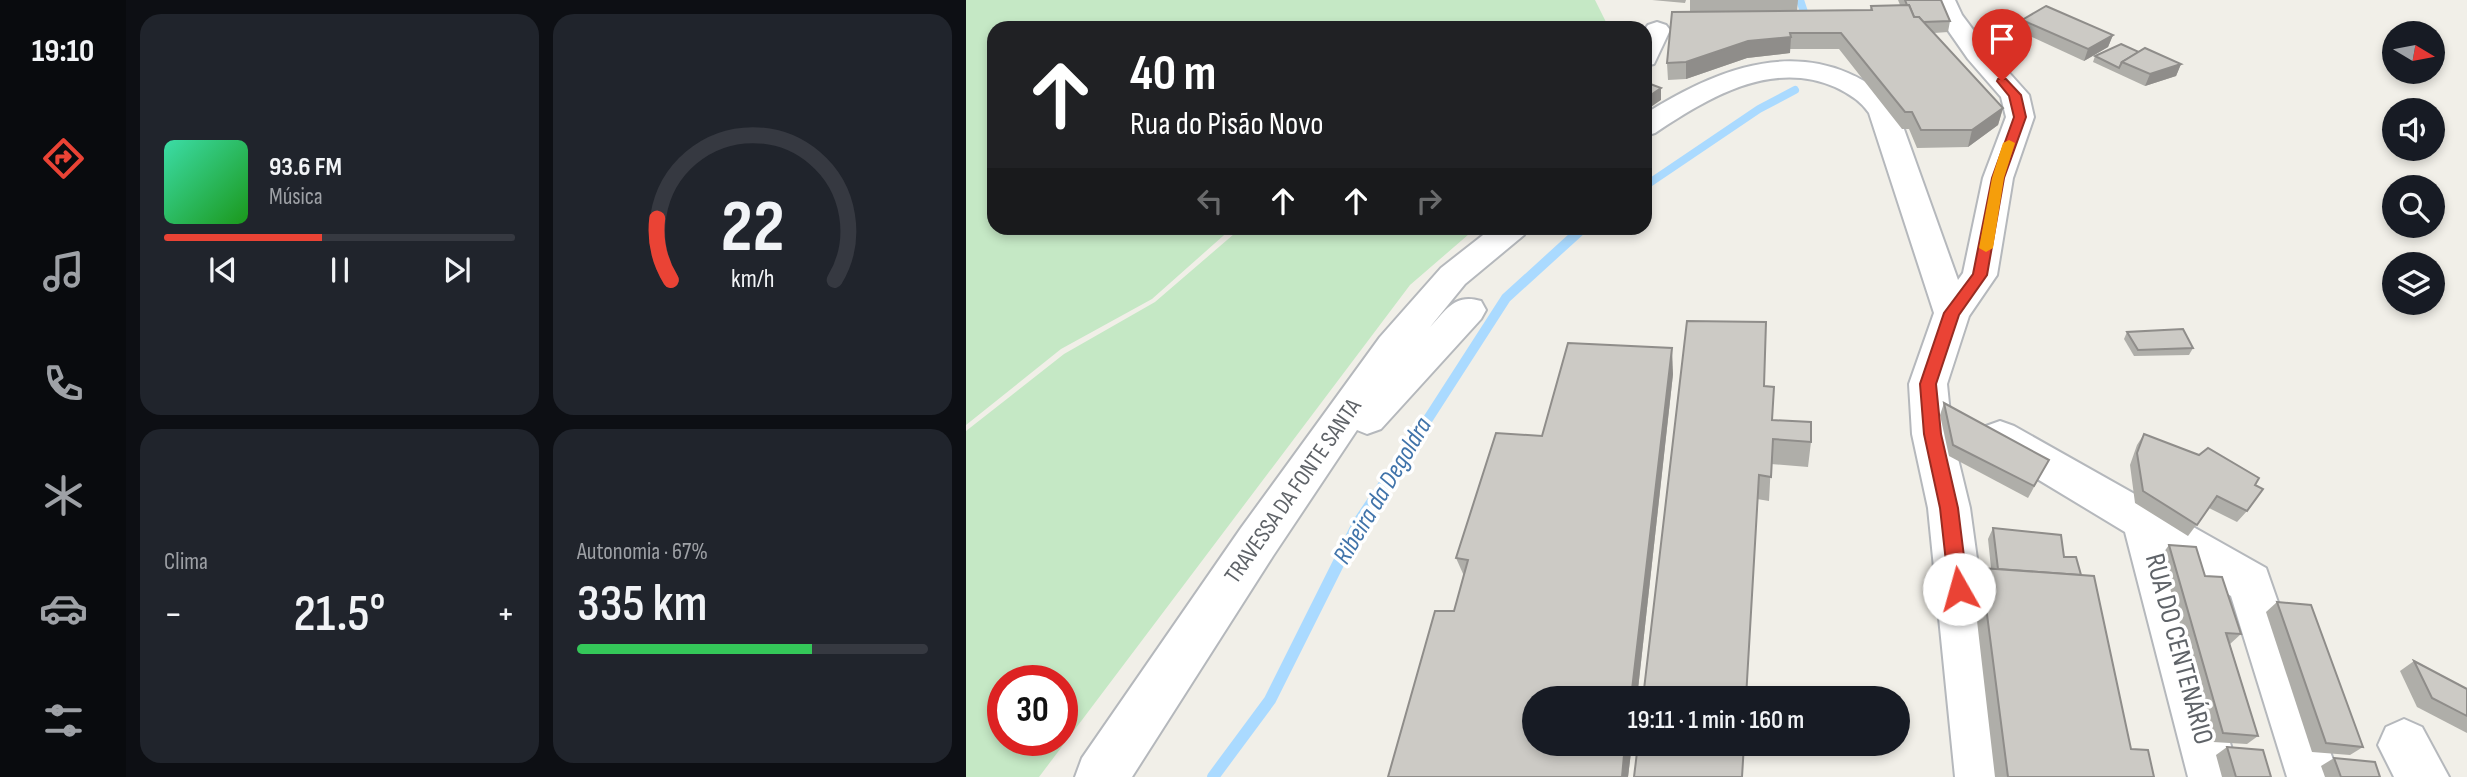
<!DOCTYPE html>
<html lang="pt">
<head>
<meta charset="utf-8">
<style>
  body { margin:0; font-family:"Sofia Sans Condensed",sans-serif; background:#20242c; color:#f1f3f6; height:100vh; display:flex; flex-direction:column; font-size:26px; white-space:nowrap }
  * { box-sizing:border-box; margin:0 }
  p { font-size:23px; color:#9ea1a6 }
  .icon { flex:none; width:38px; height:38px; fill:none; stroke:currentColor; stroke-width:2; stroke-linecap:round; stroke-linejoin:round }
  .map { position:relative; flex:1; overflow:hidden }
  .details { display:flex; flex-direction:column; gap:14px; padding:14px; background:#0d0f14; width:840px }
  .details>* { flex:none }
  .banner { position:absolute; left:21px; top:21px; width:665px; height:214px; border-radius:21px; box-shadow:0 4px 10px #0003; background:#202124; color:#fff; overflow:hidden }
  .needle { width:46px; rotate:100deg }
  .tools { position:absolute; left:1416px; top:21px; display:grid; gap:14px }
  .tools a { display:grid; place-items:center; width:63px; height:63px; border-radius:50%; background:#171b24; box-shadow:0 4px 10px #0003; font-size:35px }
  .speed { position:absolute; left:21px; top:665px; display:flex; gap:14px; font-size:35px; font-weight:700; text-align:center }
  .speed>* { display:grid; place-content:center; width:91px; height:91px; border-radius:50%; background:#171b24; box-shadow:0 4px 10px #0003; line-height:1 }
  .speed .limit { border:10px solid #d22; background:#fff; color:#111 }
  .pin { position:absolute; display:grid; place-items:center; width:60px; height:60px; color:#fff; margin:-72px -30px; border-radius:50% 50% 50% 0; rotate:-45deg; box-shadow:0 0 7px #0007 }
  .pin .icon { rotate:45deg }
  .me { position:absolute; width:77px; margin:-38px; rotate:353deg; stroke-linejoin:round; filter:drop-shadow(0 0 5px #0008) }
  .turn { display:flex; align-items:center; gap:24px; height:147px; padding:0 28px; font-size:32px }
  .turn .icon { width:91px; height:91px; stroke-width:2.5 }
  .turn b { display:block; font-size:49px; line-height:60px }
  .lanes { display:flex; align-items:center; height:66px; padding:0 28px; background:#0003; justify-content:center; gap:35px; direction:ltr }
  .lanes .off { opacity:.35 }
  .big { font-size:52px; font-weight:600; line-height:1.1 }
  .details .tile { flex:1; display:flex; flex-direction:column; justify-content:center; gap:10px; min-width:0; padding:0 24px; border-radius:21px; background:#20242c }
  .details .dial { align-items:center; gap:0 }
  .dial svg { height:182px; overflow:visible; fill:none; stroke:#363941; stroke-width:7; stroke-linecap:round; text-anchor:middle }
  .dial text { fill:#f1f3f6; stroke:none }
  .song { display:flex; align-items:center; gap:21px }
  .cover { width:84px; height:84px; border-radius:10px; background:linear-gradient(135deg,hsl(160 70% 55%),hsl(120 70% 35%)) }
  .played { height:7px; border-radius:4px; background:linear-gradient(90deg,#ea4335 45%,#363941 45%) }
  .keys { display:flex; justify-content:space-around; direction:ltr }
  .heat { display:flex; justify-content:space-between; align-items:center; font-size:38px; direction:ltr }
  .charge { height:10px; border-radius:5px; background:linear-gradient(90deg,#34c759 67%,#363941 0) }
  .details .tiles { flex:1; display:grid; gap:14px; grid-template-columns:repeat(2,1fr) }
  .trip { position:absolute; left:556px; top:686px; width:388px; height:70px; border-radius:35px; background:#171b24; box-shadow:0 4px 10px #0003; font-weight:600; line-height:70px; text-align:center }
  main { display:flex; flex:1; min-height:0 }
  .dock { display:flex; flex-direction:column; width:126px; justify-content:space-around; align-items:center; background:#090b0e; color:#9ea1a6 }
  .dock .icon { width:49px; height:49px }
  .dock .active { color:#ea4335 }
  .dock b { font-size:32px; color:#f1f3f6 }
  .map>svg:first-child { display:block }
  .green { fill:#c5e8c5; fill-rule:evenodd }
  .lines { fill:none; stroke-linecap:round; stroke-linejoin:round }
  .stream-far2 { stroke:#aadaff; stroke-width:8 }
  .stream-far1 { stroke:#aadaff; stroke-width:10 }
  .stream { stroke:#aadaff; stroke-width:12 }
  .minor-casing { stroke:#b5b8bc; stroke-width:4 }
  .minor { fill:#fff; fill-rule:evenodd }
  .wall { fill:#afaea9 }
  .shaded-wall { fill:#8f8d8a }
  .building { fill:#cccac5; stroke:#8f8d8a; stroke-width:2 }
  .route { fill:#ea4335; stroke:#982c22; stroke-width:2 }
  .slow { fill:#f59e0b }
  .labels { text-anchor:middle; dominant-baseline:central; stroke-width:7; stroke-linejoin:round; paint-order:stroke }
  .street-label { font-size:24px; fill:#5f6368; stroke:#fff }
  .water-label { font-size:26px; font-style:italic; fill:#4174aa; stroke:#fff }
  .near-street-label { font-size:28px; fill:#5f6368; stroke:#fff }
</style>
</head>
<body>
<main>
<nav class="dock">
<b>19:10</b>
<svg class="icon active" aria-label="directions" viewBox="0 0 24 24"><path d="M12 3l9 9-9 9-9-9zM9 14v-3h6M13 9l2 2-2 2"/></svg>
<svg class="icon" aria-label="music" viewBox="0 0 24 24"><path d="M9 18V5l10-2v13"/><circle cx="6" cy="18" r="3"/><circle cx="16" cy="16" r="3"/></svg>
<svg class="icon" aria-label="phone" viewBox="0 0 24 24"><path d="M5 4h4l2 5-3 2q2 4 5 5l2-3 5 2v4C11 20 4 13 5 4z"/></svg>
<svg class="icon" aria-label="climate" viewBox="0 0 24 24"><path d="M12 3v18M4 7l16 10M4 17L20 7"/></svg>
<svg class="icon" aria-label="car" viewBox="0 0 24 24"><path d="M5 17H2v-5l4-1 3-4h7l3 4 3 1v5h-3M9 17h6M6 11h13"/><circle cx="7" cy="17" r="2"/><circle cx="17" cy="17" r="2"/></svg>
<svg class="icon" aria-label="filters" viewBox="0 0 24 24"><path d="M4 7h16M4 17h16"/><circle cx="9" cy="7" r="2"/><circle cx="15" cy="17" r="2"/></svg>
</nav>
<section class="details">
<div class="tiles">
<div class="tile">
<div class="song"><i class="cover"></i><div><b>93.6 FM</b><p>Música</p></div></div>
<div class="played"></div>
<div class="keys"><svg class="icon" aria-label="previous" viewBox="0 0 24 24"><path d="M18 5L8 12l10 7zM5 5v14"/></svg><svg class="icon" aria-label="pause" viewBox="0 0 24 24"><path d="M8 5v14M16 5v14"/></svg><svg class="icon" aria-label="next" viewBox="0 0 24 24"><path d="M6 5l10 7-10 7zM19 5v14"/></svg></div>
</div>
<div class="tile dial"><svg viewBox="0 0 100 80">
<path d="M14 69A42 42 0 1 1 86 69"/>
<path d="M14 69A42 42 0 0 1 8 42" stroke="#ea4335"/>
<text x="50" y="56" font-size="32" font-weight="700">22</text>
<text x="50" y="72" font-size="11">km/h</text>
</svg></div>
<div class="tile"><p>Clima</p>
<div class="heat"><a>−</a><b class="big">21.5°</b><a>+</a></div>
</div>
<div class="tile"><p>Autonomia · 67%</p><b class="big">335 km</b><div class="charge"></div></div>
</div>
</section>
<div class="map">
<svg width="1501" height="777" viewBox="0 0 1501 777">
  <rect width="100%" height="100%" fill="#f1efe8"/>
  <g class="green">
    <polygon points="0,0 629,0 643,28 28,28 28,228 266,228 186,299 95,349 0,425"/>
    <path d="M275,228H510L444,285L73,777H0V431L98,354L189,302ZM37,681H96V740H37Z"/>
  </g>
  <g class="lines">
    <g class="stream-far2">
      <polyline points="834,0 842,24"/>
      <polyline points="679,186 793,109 829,90"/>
    </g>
    <polyline class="stream-far1" points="442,450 540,298 617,228"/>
    <polyline class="stream" points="247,777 304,700 393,522 443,448"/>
    <defs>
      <g id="minor">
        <path d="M965,0H989L996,15L1020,47L1063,95L1068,117L1047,178L1031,275L1003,316L981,384L986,434L1004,508L1041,777H989L962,508L946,434L943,384L968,313L903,113C895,101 882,93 869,87C805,59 742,98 689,133L679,136V114C739,76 812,43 882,73C905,83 922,95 934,118L992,280L997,273L1017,178L1040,117L1035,97L1002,59L972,16Z"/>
        <polygon points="691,22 700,25 704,30 688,64 679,66 679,29 682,25"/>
        <path d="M526,228H562L558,235L499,284L464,327C481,310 488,293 515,301L520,310L515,319L415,429L401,434L391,430L307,556L166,777H109L116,758L275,528L414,337L475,268Z"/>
        <polygon points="1034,421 1048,426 1300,568 1373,777 1321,777 1265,596 1212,564 1274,777 1222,777 1159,532 1020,448 1014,437 1020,426"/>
        <polygon points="1438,719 1456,727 1483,777 1428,777 1412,745 1420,727"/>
      </g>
    </defs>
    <use href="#minor" class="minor-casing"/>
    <use href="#minor" class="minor"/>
  </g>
  <g class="wall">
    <polygon points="686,0 720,0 719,3"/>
    <polygon points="724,0 832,0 831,11 904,10 905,6 934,5 932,0 975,0 984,21 982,32 968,33 1037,108 1032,125 1002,147 951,148 943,129 936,129 873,49 824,49 824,53 781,58 720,79 702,80 701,63 724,11"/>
    <polygon points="1056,20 1147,35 1142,47 1118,61 1053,31"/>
    <polygon points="1173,52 1215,64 1210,76 1179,86 1127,62 1129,56"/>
    <polygon points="1161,332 1227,348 1223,355 1168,356 1158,339"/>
    <polygon points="707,374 671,698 569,698 666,744 662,777 422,777 488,611 498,576 490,558 576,436"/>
    <polygon points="798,386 806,420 845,442 842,467 805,464 803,501 791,499"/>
    <polygon points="978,403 1083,460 1062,498 983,456 974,415"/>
    <polygon points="1178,434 1289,485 1281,511 1271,522 1243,508 1222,536 1169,503 1164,465 1171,445"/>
    <polygon points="1027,528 1098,557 1165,749 1188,777 1029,777 1007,586 1015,568 1025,568 1022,539"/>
    <polygon points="1203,545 1239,576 1275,634 1264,644 1292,736 1281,744 1247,742 1195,556"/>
    <polygon points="1311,602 1397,747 1384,755 1346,752 1300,612"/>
    <polygon points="1448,661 1501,689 1501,733 1451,707 1434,671"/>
    <polygon points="1261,747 1305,777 1256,777 1250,755"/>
    <polygon points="1368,758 1414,777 1359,777 1355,766"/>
  </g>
  <g class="shaded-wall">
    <polygon points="1147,35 1142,47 1118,61 1122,49"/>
    <polygon points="825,37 824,53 781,58 720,79 720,62 782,41"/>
    <polygon points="1215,64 1210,76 1179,86 1184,74"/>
    <polygon points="695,88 695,100 679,111 679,99"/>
    <polygon points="1037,108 1032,125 1002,147 1006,130"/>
    <polygon points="706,348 707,374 671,698 665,698"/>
    <polygon points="659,744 666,744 662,777 656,777"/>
  </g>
  <g class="building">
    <polygon points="939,0 975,0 984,21 957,22 953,17 948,17 943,5 941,5"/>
    <polygon points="943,5 948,17 953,17 1037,108 1006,130 955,130 946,112 939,112 875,33 824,33 825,37 782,41 720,62 701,63 706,12 906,10 905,6"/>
    <polygon points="1080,6 1147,35 1122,49 1056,20"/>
    <polygon points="1155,44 1173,52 1156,62 1153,68 1129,56"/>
    <polygon points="1179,48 1215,64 1184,74 1156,62"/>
    <polygon points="679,82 695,88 679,99"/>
    <polygon points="721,321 800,322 798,386 808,387 806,420 845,422 845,442 807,439 805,477 793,475 780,698 677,698"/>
    <polygon points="1217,329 1227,348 1172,350 1161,332"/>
    <polygon points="602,343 706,348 665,698 569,698 569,744 659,744 656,777 422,777 469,611 488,611 502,560 490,558 530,433 576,436"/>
    <polygon points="978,403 1083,460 1068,486 987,445"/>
    <polygon points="1178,434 1233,455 1242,448 1293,478 1289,485 1297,489 1281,511 1251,496 1231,525 1177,491 1171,453"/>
    <polygon points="1027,528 1095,535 1098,557 1110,557 1115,575 1032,569"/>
    <polygon points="1203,545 1230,547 1239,576 1256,577 1275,634 1260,633 1292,736 1257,733"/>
    <polygon points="1015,568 1128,576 1165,749 1182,750 1188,777 1042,777"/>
    <polygon points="1311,602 1345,605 1397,747 1360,743"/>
    <polygon points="1448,661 1501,689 1501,716 1466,698"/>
    <polygon points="672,744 778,744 776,777 668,777"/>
    <polygon points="1261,747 1297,750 1305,777 1270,777"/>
    <polygon points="1368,758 1409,762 1414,777 1375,777"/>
  </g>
  <polygon class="route" points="1032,79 1040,79 1055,95 1060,117 1038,178 1021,275 993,315 970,384 975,434 992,508 1002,589 999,595 993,597 986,595 983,589 974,508 958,434 954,384 978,313 1007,274 1026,178 1048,117 1043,96 1031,81"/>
  <polygon class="slow" points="1043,140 1049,143 1038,178 1027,248 1020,252 1013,248 1026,178 1037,143"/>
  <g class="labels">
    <g class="street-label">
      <text transform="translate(327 491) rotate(-55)">TRAVESSA DA FONTE SANTA</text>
    </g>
    <g class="water-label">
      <text transform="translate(417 491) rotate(-59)">Ribeira da Degoldra</text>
    </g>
    <g class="near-street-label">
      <text transform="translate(1213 649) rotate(75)">RUA DO CENTENÁRIO</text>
    </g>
  </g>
</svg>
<div class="tools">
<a><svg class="needle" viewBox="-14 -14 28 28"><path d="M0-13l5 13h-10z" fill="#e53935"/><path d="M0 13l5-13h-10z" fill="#9ea1a6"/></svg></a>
<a><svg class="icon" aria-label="sound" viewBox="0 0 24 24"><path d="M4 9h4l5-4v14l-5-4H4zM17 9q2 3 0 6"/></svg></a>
<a><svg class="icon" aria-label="search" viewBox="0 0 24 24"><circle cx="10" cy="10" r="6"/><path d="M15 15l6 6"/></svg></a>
<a><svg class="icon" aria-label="layers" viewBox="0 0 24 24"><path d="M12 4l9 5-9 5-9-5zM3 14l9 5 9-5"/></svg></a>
</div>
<div class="speed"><div class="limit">30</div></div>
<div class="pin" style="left:1036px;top:81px;background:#d93025"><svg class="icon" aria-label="arrive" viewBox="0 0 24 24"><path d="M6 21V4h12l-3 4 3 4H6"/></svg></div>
<svg class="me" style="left:993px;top:589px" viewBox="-20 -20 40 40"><circle r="19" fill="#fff"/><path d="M0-13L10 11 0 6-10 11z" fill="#ea4335"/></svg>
<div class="trip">19:11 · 1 min · 160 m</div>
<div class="banner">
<div class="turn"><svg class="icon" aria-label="ahead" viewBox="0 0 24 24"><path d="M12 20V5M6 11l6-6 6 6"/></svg><div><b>40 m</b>Rua do Pisão Novo</div></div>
<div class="lanes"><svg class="icon off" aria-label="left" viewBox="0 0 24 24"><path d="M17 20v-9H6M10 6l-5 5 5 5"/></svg><svg class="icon" aria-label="ahead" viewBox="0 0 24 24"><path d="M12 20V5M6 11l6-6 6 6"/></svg><svg class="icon" aria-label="ahead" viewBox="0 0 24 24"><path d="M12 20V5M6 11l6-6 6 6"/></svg><svg class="icon off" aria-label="right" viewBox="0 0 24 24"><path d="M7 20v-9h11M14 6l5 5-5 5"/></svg></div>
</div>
</div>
</main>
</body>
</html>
